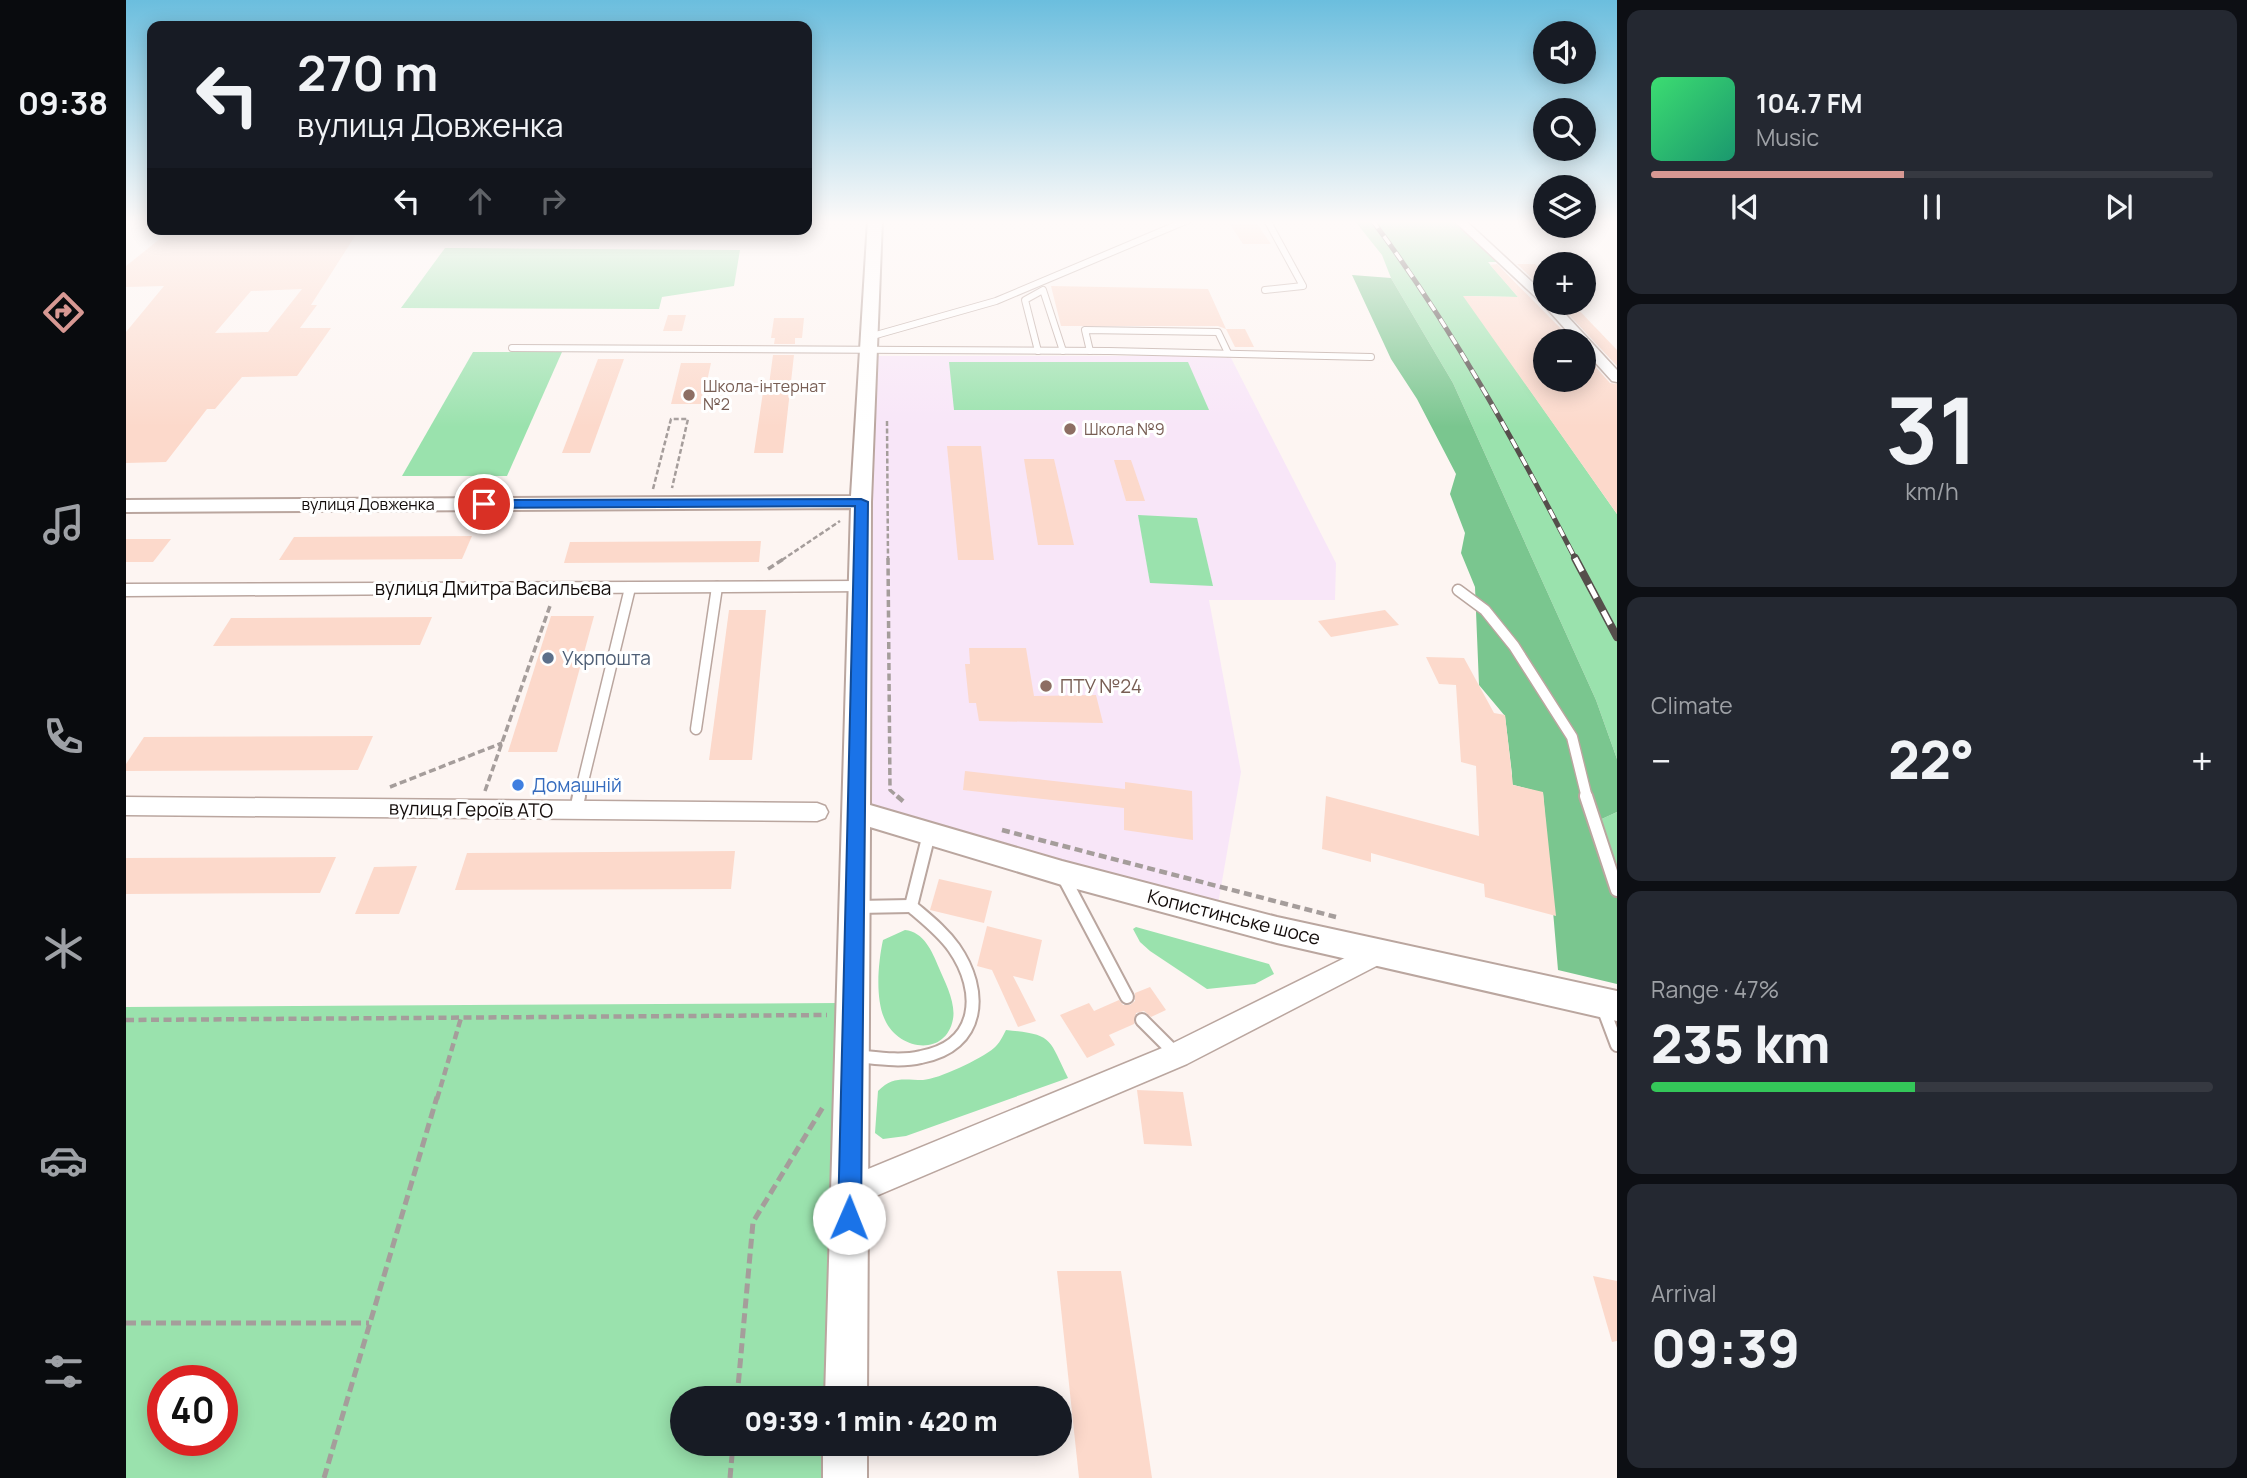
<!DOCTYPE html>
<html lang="en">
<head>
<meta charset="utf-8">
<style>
  body { margin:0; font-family:Manrope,sans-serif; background:#242831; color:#f1f3f6; height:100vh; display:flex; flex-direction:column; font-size:26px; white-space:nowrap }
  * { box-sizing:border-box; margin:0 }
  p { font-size:23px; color:#9ea1a6 }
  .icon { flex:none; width:38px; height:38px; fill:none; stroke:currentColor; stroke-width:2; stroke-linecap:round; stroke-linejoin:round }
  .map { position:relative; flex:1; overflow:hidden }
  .details { display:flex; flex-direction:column; gap:10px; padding:10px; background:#0d0f14; width:630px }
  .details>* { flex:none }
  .guide { position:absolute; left:21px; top:21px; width:665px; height:214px; border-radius:14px; box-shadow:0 4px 18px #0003; background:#171b24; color:#f1f3f6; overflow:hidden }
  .controls { position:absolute; left:1407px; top:21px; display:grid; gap:14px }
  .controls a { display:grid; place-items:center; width:63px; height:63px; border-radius:50%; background:#171b24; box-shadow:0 4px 18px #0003; font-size:35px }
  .speed { position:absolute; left:21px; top:1365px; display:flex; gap:14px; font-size:35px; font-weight:700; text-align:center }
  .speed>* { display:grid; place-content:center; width:91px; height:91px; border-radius:50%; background:#171b24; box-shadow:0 4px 18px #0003; line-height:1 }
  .speed .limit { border:10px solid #d22; background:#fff; color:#111 }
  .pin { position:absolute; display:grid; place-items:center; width:60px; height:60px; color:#fff; margin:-30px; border:4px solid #fff; border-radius:50%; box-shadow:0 2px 7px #0007 }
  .me { position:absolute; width:77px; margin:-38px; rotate:1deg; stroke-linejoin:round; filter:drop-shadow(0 0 5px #0008) }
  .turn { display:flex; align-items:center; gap:24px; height:147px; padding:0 35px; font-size:32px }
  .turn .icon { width:91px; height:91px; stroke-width:2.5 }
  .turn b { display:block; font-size:49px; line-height:60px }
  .lanes { display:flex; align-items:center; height:66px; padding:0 35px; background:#0003; justify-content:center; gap:35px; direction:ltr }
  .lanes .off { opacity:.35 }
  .big { font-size:52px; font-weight:800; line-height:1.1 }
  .details .tile { flex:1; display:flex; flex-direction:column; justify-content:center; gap:10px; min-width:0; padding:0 24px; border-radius:14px; background:#242831 }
  .details .dial { align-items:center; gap:0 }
  .dial b { font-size:91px; line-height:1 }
  .song { display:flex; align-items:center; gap:21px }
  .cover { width:84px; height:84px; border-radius:10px; background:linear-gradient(135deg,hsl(140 70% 55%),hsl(160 70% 35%)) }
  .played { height:7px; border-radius:4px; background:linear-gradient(90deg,#d79893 45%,#363941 45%) }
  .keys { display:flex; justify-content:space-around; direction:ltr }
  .heat { display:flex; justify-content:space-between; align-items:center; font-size:38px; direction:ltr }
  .charge { height:10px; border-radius:5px; background:linear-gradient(90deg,#34c759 47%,#363941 0) }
  .trip { position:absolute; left:544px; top:1386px; width:402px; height:70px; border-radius:35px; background:#171b24; box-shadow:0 4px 18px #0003; font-weight:800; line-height:70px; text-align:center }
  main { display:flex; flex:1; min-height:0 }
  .menu { display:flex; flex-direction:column; width:126px; justify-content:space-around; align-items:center; background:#090b0e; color:#9ea1a6 }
  .menu .icon { width:49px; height:49px }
  .menu .on { color:#d79893 }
  .menu b { font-size:32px; color:#f1f3f6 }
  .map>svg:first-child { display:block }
  .education { fill:#f8e6f8 }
  .green { fill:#9ae2ad; fill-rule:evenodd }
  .forest { fill:#7ac68f }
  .building { fill:#fcd9cb; fill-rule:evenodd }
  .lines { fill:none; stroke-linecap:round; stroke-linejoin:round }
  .service-far2-casing { stroke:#baa69f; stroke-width:8 }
  .service-far1-casing { stroke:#baa69f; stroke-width:13 }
  .service-casing { stroke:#baa69f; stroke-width:16 }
  .minor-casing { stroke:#baa69f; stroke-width:3 }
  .tertiary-casing { stroke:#baa69f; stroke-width:4 }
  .path-far3 { stroke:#a59d9b; stroke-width:2.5; stroke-dasharray:5 2.5; stroke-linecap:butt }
  .path-far2 { stroke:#a59d9b; stroke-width:3.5; stroke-dasharray:7 3.5; stroke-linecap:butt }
  .path-far1 { stroke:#a59d9b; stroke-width:4.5; stroke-dasharray:8 4.5; stroke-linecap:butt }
  .path { stroke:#a59d9b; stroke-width:5; stroke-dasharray:10 5; stroke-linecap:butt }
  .service-far2 { stroke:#fff; stroke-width:6 }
  .service-far1 { stroke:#fff; stroke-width:10 }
  .service { stroke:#fff; stroke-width:12 }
  .minor { fill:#fff; fill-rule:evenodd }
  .tertiary { fill:#fff; fill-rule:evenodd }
  .rail-far1-casing { stroke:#554e4b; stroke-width:5 }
  .rail-casing { stroke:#554e4b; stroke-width:8 }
  .rail-far1 { stroke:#fff; stroke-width:3.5; stroke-dasharray:10; stroke-linecap:butt }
  .rail { stroke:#fff; stroke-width:5; stroke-dasharray:15; stroke-linecap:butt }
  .route { fill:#1a73e8; stroke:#114b97; stroke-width:2 }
  .education-dot { fill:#8d6e63; stroke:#fff; stroke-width:2.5 }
  .service-dot { fill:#5c6f8a; stroke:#fff; stroke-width:2.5 }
  .shop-dot { fill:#3f7fe0; stroke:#fff; stroke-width:2.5 }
  .labels { text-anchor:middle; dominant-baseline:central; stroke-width:6; stroke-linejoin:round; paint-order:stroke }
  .far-education-label { font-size:16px; fill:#785e54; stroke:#fff; text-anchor:start }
  .far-street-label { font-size:16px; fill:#130c0a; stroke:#fff }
  .street-label { font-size:19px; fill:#130c0a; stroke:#fff }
  .service-label { font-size:19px; fill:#4e5e75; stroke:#fff; text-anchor:start }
  .education-label { font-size:19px; fill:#785e54; stroke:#fff; text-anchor:start }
  .shop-label { font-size:19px; fill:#366cbe; stroke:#fff; text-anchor:start }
</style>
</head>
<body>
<main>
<nav class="menu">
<b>09:38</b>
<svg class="icon on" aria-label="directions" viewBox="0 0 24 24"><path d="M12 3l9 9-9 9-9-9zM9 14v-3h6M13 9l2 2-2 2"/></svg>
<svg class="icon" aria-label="music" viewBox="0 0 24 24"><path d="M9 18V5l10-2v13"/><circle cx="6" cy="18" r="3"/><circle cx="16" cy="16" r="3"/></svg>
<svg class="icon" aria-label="phone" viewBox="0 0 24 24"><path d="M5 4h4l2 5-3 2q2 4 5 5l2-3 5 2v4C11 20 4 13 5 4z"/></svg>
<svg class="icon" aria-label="climate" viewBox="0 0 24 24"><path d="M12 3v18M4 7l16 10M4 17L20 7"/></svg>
<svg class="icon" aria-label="car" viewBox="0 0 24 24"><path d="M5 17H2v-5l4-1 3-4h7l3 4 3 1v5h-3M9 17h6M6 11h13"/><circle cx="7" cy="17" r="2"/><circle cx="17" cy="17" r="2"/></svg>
<svg class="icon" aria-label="filters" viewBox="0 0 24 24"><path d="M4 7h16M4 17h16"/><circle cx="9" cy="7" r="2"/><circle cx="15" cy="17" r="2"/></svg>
</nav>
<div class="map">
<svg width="1491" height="1478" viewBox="0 0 1491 1478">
  <rect width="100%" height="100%" fill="#fdf5f2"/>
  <polygon class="education" points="749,356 1104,356 1210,563 1209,600 1083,600 1115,772 1091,910 741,806 743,503"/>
  <g class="green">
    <polygon points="1228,220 1333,221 1380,262 1362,262 1392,297 1338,296 1491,514 1491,759 1470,700 1327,383 1265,278 1256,255"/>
    <polygon points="319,248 325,248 614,250 608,286 536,297 533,309 275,308"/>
    <polygon points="347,352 436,352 381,476 276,476"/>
    <polygon points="823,362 1062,362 1083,410 828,410"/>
    <polygon points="1012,515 1071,518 1087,586 1024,583"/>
    <polygon points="1491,812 1491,890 1467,823"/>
    <polygon points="1010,927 1143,964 1148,974 1129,984 1081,989 1024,951 1014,942 1007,929"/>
    <path d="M779,930C798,932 806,951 813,968C819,982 830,1003 827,1019C820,1057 773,1051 759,1020C749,999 752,963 757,940Z"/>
    <path d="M714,1003L704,1398H556V1444H703L702,1478H0V1007ZM37,1381H96V1440H37Z"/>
    <path d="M880,1030C927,1035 922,1037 942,1078L780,1136L757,1139L749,1133L752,1091C767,1076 777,1080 797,1080C813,1079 855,1059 868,1048C873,1044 877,1036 880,1030Z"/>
  </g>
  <polygon class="forest" points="1226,275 1265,278 1327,383 1470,700 1491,759 1491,812 1467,823 1491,890 1491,984 1432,970 1417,793 1384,784 1386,774 1379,716 1353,685 1349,587 1335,553 1339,533 1324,494 1330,474 1291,399 1265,359"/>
  <g class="building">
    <polygon points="1101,220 1128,220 1145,244 1117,244"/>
    <path d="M40,234L229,236L185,305H191L174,328H205L171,376L116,377L89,409H81L40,462L0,463V332L38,286L0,287V266ZM176,289L142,332L89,333L125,291Z"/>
    <polygon points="1371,264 1447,341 1419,341 1419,380 1458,380 1458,354 1484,383 1491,384 1491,514 1337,296 1392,297 1364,265"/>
    <polygon points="1391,264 1409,264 1419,275 1419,291"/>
    <polygon points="925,286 1082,289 1100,329 1092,326 935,326"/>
    <polygon points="1432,303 1446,303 1491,350 1491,366"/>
    <polygon points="542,315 560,315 556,331 537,331"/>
    <polygon points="648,318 678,318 676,338 669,338 669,344 648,344 649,338 645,338"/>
    <polygon points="1100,329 1119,329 1128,347 1109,347"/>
    <polygon points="647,355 668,355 657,453 628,453 637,392 642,392"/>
    <polygon points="472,359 498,359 464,453 436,453"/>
    <polygon points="555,363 585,363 576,404 545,404"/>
    <polygon points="821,446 855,446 868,560 832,560"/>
    <polygon points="898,459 928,459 948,545 912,545"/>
    <polygon points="988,460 1005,460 1019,501 1000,501"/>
    <polygon points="346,536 336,559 153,560 168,537"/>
    <polygon points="0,539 45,539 27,562 0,562"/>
    <polygon points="635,541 633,562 438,563 444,542"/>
    <polygon points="603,610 640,610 626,760 583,760"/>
    <polygon points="1259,610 1273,625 1205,637 1192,621"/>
    <polygon points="425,616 468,616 431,752 382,752"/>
    <polygon points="306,617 294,645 87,646 105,618"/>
    <polygon points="843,648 900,648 908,696 970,695 977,723 853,721 850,703 843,703 839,664 844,664"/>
    <polygon points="1300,657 1338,658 1368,713 1379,715 1387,785 1417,792 1430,916 1359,897 1358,884 1245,853 1245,862 1196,849 1200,796 1353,836 1350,766 1335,762 1330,685 1313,684"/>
    <polygon points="247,736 232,770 0,771 0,764 18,737"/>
    <polygon points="839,771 999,789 999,782 1066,791 1067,840 998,830 998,808 837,790"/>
    <polygon points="609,851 605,889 329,890 341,853"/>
    <polygon points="210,857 194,893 0,894 0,858"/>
    <polygon points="291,866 273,914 229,914 248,867"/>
    <polygon points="813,879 866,891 858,923 804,910"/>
    <polygon points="861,926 916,940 907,981 887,976 910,1021 892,1027 866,970 851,966"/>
    <polygon points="1024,987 1040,1010 1025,1017 1018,1011 1010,1013 1008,1024 983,1035 989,1045 961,1058 934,1015 963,1003 968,1011 993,1000 997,1005 1004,1005 1009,1001 1009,993"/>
    <polygon points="1011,1090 1057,1092 1066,1146 1018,1144"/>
    <polygon points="931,1271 995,1271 1026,1478 953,1478"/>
    <polygon points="1467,1276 1491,1281 1491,1341 1486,1342"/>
  </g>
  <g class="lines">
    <defs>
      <g id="service-far2">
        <polyline points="1139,290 1177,286 1141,220"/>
        <polyline points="743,337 870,301 1062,220"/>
        <polyline points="386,348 983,351 1245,357"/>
        <polyline points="912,351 899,300 917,290 937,351"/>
        <polyline points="964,351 959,330 1092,332 1102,353"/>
      </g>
      <g id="service-far1">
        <polyline points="1332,590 1359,610 1388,646 1446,737 1461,798"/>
        <polyline points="570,729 591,587"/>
        <polyline points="453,798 504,588"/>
      </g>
      <g id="service">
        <polyline points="1460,796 1491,890"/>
        <polyline points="450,810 453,796"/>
        <polyline points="937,876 1001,997"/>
        <polyline points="731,907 785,906"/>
        <polyline points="1476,1005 1491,1045"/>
        <polyline points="1016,1020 1051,1055"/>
        <path d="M730,1056C751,1058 774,1062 795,1057C855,1046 858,991 828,948C816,931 800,919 785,906L803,834"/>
      </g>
      <g id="minor">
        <polygon points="1327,220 1339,220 1419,294 1419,303 1429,303 1491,370 1491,382 1486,381 1458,350 1458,341 1450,341 1416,303"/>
        <polygon points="734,581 740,583 743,587 740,591 0,596 0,584"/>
        <polygon points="0,797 691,803 699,806 702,812 699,818 691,821 0,815"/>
        <polygon points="1253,941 1262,944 1266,952 1262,960 1061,1064 724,1207 713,1203 709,1192 713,1181 1041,1046"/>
      </g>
      <g id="tertiary">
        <polygon points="742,220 756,220 745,502 744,805 936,861 1151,917 1491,991 1491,1021 1151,943 936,885 744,827 741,1398 699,1398 725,508 0,512 0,500 725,496"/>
        <rect x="697" y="1444" width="44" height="34"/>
      </g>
    </defs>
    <use href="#service-far2" class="service-far2-casing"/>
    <use href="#service-far1" class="service-far1-casing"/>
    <use href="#service" class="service-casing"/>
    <use href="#minor" class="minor-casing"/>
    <use href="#tertiary" class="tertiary-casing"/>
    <g class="path-far3">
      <polyline points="761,421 762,560"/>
      <polyline points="527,489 545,419 562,419 546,488"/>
      <polyline points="656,560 714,521"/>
    </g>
    <g class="path-far2">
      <polyline points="762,558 764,790 773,798"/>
      <polyline points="642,569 659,558"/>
      <polyline points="264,787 376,743"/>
      <polyline points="359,791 425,603"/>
    </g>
    <g class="path-far1">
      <polyline points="771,796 778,802"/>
      <polyline points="876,830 1210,917"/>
      <polyline points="0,1020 701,1015"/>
      <polyline points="311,1099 335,1018"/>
    </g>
    <g class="path">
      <polyline points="0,1323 243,1323"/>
      <polyline points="611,1398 627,1222 697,1107"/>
      <polyline points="198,1478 311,1097"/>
      <polyline points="604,1478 607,1444"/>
    </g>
    <use href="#service-far2" class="service-far2"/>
    <use href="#service-far1" class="service-far1"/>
    <use href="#service" class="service"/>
    <use href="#minor" class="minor"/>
    <use href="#tertiary" class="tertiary"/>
    <defs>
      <path id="rail-far1" d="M1246,220C1326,327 1389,442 1450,560"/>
      <polyline id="rail" points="1449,558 1491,637"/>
    </defs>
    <use href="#rail-far1" class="rail-far1-casing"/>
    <use href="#rail" class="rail-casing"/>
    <use href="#rail-far1" class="rail-far1"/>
    <use href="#rail" class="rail"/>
  </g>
  <linearGradient id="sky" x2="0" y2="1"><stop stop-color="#6bbede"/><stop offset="0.52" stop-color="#fefaf9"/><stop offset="1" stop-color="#fefaf9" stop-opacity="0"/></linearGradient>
  <rect width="1491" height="427" fill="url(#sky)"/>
  <polygon class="route" points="735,499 742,502 735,1218 731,1226 723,1229 715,1226 712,1218 729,506 358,508 351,504 358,500"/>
  <g class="education-dot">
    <circle cx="563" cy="395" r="7"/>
    <circle cx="944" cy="429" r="7"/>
    <circle cx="920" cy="686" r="7"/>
  </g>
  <circle class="service-dot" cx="422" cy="658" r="7"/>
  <circle class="shop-dot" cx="392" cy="785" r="7"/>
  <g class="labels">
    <g class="far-education-label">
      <text x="577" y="386">Школа-інтернат<tspan x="577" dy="18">№2</tspan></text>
      <text x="958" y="429">Школа №9</text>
    </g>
    <g class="far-street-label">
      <text x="242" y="504">вулиця Довженка</text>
    </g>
    <g class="street-label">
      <text x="367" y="588">вулиця Дмитра Васильєва</text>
      <text transform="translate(345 809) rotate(1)">вулиця Героїв АТО</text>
      <text transform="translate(1108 917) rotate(14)">Копистинське шосе</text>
    </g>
    <g class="service-label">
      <text x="436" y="658">Укрпошта</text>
    </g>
    <g class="education-label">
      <text x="934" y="686">ПТУ №24</text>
    </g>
    <g class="shop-label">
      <text x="406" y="785">Домашній</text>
    </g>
  </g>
</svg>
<div class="controls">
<a><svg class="icon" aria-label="sound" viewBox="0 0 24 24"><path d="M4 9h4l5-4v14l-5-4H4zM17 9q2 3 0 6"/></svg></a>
<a><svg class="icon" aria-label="search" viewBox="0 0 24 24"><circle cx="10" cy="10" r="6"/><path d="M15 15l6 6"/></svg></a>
<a><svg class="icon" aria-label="layers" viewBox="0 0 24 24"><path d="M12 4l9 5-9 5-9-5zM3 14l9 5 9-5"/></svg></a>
<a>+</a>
<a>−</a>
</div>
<div class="speed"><div class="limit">40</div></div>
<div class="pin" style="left:358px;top:504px;background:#d93025"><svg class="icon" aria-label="arrive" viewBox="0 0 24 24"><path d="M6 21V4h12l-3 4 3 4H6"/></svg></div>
<svg class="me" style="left:723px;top:1218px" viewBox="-20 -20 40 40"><circle r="19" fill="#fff"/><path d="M0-13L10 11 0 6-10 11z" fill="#1a73e8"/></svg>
<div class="trip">09:39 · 1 min · 420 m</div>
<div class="guide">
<div class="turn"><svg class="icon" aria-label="left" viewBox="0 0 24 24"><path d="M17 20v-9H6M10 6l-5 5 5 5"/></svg><div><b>270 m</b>вулиця Довженка</div></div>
<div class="lanes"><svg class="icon" aria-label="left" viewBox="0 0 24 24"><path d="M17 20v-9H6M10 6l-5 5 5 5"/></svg><svg class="icon off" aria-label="ahead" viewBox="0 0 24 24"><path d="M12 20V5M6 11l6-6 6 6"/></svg><svg class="icon off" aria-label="right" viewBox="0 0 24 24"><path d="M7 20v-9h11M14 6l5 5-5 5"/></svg></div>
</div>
</div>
<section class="details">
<div class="tile">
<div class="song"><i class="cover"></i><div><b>104.7 FM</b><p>Music</p></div></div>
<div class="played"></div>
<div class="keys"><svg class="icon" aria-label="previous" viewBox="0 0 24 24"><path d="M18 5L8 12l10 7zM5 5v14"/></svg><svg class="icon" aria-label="pause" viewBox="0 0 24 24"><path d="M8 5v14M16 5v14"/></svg><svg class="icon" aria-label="next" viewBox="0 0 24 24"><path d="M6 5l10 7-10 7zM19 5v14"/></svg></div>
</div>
<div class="tile dial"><b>31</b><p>km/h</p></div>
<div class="tile"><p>Climate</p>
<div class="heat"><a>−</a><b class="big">22°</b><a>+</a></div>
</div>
<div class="tile"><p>Range · 47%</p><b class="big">235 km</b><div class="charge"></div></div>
<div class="tile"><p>Arrival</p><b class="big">09:39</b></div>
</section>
</main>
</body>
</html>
